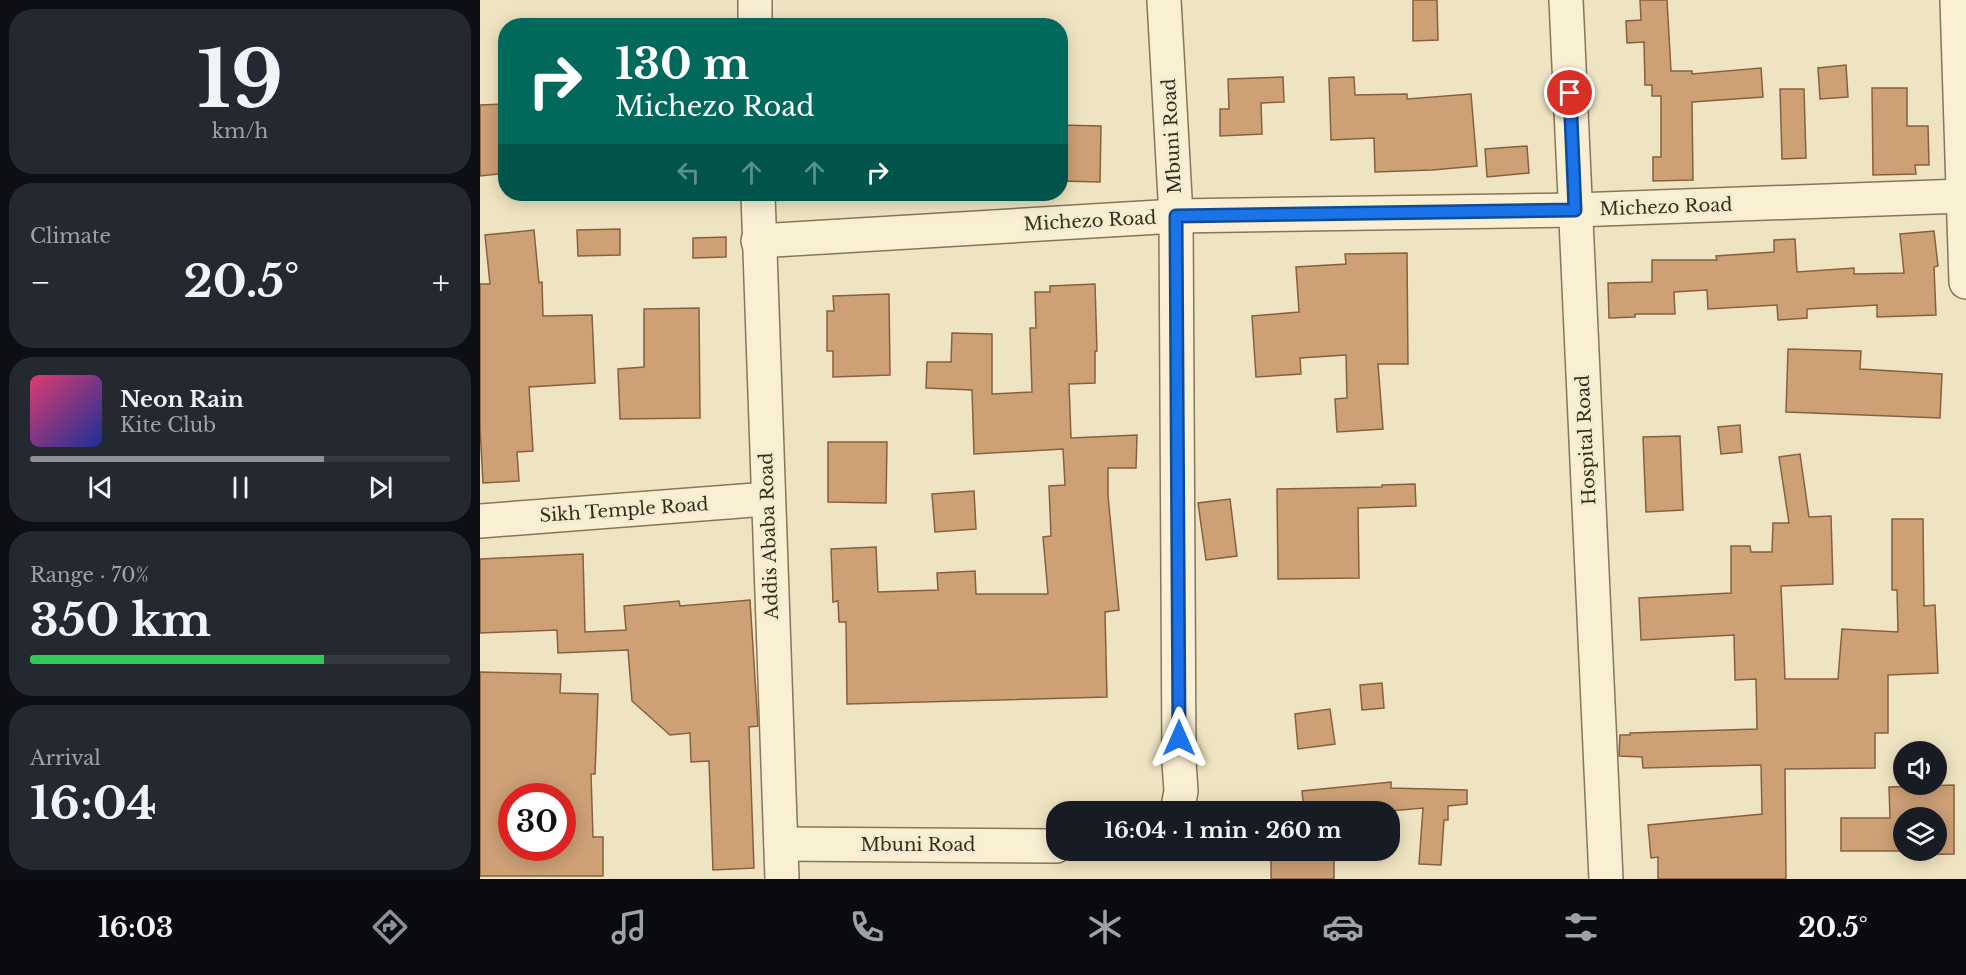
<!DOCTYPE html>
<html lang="en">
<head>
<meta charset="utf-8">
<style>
  body { margin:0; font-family:"Libre Baskerville",serif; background:#242831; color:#f1f3f6; height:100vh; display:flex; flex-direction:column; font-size:22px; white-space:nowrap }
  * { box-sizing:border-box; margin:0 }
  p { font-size:20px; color:#9ea1a6 }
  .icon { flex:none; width:33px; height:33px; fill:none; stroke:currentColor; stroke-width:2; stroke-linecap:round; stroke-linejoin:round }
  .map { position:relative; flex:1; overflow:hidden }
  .sheet { display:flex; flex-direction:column; gap:9px; padding:9px; background:#0d0f14; width:480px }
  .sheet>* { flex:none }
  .banner { position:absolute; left:18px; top:18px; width:570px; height:183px; border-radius:24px; box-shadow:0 3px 15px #0003; background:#00695c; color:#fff; overflow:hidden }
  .tools { position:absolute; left:1413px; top:741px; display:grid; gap:12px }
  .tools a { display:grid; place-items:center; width:54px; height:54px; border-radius:50%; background:#171b24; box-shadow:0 3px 15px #0003; font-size:30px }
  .speed { position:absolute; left:18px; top:783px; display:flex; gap:12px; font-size:30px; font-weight:700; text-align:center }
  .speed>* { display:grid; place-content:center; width:78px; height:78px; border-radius:50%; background:#171b24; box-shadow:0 3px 15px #0003; line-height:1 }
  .speed .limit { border:9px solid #d22; background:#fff; color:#111 }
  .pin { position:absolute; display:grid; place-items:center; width:51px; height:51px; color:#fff; margin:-26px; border:3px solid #fff; border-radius:50%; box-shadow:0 2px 6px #0007 }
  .me { position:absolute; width:66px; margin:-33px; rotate:0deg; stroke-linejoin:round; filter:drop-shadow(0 0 4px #0008) }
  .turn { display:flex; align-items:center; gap:21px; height:126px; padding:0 18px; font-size:27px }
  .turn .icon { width:78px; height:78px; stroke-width:2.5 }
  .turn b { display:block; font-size:42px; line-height:51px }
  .lanes { display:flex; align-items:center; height:57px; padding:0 18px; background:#0003; justify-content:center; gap:30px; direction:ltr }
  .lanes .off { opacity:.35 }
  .big { font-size:45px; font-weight:700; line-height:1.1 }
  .sheet .widget { flex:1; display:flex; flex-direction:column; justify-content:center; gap:9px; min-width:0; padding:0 21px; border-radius:24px; background:#242831 }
  .sheet .dial { align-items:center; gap:0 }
  .dial b { font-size:78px; line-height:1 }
  .song { display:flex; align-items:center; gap:18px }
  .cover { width:72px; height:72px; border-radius:9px; background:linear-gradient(135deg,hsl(340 70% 55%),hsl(230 70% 35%)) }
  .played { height:6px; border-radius:3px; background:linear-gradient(90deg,#8c9099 70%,#363941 70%) }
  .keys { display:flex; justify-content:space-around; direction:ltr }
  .heat { display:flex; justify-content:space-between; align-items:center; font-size:33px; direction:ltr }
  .charge { height:9px; border-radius:4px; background:linear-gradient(90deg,#34c759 70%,#363941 0) }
  .trip { position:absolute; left:566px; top:801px; width:354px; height:60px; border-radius:24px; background:#171b24; box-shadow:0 3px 15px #0003; font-weight:700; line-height:60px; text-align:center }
  .tabs { display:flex; height:96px; justify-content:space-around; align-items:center; background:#090b0e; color:#9ea1a6 }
  .tabs .icon { width:42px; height:42px }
  .tabs .current { color:#8c9099 }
  .tabs b { font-size:27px; color:#f1f3f6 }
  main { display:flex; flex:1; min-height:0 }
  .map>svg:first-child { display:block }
  .building { fill:#cda076; stroke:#88603d; stroke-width:1.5; fill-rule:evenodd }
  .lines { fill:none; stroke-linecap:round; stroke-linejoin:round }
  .minor-casing { stroke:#887558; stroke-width:36 }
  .minor { stroke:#f9f0d4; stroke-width:33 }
  .route-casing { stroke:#114b97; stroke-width:15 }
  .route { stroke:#1a73e8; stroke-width:10 }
  .labels { text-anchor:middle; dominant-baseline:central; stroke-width:6; stroke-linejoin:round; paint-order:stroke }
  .street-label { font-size:18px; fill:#372b1d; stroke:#f6edd0 }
</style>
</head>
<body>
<main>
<section class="sheet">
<div class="widget dial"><b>19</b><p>km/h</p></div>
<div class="widget"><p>Climate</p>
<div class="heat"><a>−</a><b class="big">20.5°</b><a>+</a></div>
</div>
<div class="widget">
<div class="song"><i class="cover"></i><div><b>Neon Rain</b><p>Kite Club</p></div></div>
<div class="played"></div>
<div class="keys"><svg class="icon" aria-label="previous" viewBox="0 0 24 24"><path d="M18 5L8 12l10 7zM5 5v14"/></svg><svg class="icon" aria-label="pause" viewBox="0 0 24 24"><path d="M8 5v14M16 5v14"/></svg><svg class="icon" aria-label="next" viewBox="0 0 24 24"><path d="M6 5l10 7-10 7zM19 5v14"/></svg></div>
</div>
<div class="widget"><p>Range · 70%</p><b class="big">350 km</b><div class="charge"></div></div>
<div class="widget"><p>Arrival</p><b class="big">16:04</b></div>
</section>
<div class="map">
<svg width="1486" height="879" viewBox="0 0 1486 879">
  <rect width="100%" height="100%" fill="#efe4c1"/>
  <g class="building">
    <polygon points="933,0 957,0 958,40 933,41"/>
    <polygon points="1160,0 1187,0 1191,71 1212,71 1212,74 1281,68 1283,97 1212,102 1213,180 1173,181 1173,157 1181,157 1181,96 1172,96 1172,85 1165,85 1164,42 1147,43 1146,21 1161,20"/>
    <polygon points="1366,65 1368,97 1340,99 1338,68"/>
    <polygon points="803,77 804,102 781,103 782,134 740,136 740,109 749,109 748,79"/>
    <polygon points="874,77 875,95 927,94 927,99 991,94 997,166 952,170 895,172 894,138 851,140 849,78"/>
    <polygon points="1392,88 1427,88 1427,126 1448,126 1449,165 1435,165 1436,174 1393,175"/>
    <polygon points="1300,89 1324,89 1326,158 1302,159"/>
    <polygon points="24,104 26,173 0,176 0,105"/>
    <polygon points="580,125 621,126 620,182 580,181"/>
    <polygon points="1047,146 1049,173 1007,177 1005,149"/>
    <polygon points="140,229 140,255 98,256 97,230"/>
    <polygon points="54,230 59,283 62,282 63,316 112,315 115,383 49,387 53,451 37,452 39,481 3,483 0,428 0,284 10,284 5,235"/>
    <polygon points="1454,231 1458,266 1454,267 1456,315 1397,317 1397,305 1327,309 1327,318 1298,320 1297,305 1228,309 1227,290 1194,292 1195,314 1155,314 1155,317 1129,318 1128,283 1172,282 1172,260 1237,260 1236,256 1294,252 1294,240 1315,239 1317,272 1374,268 1374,274 1424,273 1420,234"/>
    <polygon points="246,237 246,257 213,258 213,238"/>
    <polygon points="927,253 928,364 898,364 903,429 857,432 855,399 867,398 866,355 820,358 821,374 776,377 772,316 819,312 816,267 866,264 865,254"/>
    <polygon points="615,284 617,351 615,351 615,383 589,384 591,438 657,435 656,468 628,468 628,496 639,610 625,612 627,697 367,704 366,622 359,622 358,601 353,602 351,549 396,547 398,592 458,590 457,573 495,571 496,594 568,594 563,537 571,536 569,486 585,485 583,449 494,454 492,390 446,388 447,362 471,362 472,333 512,334 512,394 552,392 550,328 556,328 555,292 570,292 570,286"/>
    <polygon points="409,294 410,375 353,377 353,351 347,351 347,311 354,311 353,296"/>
    <polygon points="219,308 220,418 140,419 138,369 164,367 164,309"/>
    <polygon points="1308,349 1381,351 1380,369 1462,374 1460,418 1306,412"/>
    <polygon points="1260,425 1262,452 1241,454 1238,427"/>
    <polygon points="1200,436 1203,510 1166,512 1163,437"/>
    <polygon points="348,442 407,442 406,503 348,502"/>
    <polygon points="1320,454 1329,517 1351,516 1353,584 1301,586 1305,679 1358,679 1362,629 1418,632 1417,590 1412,590 1412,519 1443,519 1444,606 1455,605 1458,673 1408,675 1408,733 1395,733 1395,768 1305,769 1306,879 1178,879 1178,857 1171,858 1168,825 1282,814 1281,765 1163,768 1162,757 1139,756 1140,735 1150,735 1150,733 1277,729 1276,679 1255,680 1254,635 1161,640 1159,598 1251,593 1251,546 1270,546 1271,552 1292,552 1293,523 1309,523 1299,457"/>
    <polygon points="935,484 936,506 878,508 879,578 798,579 797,489 902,487 902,485"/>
    <polygon points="494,491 496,529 455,532 452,494"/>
    <polygon points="750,499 757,556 726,560 718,503"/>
    <polygon points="103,554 105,632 146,630 144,606 199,601 200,606 270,600 278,726 269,727 274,868 233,870 229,761 211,762 210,733 190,735 152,701 148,650 78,653 77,630 0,633 0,559"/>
    <path d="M0,672L81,674L80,693L118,694L115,774H111L113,837H123V876H0ZM32,796H82V848H32Z"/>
    <polygon points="902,683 904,708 882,710 880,685"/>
    <polygon points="850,709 855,744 818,749 815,714"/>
    <polygon points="911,782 911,788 987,790 987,804 968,806 968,820 964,820 961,865 939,864 943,808 899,812 824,812 822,791"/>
    <path d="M1474,785V854L1428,855V851H1361V818H1410L1409,787ZM1424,818H1456V850H1424Z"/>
    <polygon points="816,850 854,850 854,879 791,879 791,852"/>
  </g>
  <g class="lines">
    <defs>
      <g id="minor">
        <polyline points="275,0 275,26"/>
        <polyline points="684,0 696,216 699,762 701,791 697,812"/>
        <polyline points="1086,0 1126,879"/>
        <polyline points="1477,0 1486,282"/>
        <polyline points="278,194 302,879"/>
        <polyline points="278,241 696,216 1095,210 1482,196"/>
        <polyline points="0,521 288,499"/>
        <polyline points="301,844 576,846"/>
      </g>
    </defs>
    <use href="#minor" class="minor-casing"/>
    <use href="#minor" class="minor"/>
  </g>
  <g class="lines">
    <defs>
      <polyline id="route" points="699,738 696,216 1095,210 1090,93"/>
    </defs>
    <use href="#route" class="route-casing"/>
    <use href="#route" class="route"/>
  </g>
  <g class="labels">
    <g class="street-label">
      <text transform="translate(692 136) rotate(-93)">Mbuni Road</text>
      <text transform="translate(1186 207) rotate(-2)">Michezo Road</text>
      <text transform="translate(610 221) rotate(-3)">Michezo Road</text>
      <text transform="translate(1106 440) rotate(-93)">Hospital Road</text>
      <text transform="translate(144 510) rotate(-4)">Sikh Temple Road</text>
      <text transform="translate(289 536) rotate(-92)">Addis Ababa Road</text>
      <text x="438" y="845">Mbuni Road</text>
    </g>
  </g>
</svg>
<div class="tools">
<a><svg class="icon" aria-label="sound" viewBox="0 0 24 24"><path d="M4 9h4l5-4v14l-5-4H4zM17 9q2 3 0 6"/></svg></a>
<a><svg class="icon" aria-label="layers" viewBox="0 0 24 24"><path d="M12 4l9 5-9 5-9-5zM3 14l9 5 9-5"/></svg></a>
</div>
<div class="speed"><div class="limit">30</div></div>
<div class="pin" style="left:1090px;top:93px;background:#d93025"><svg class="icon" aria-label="arrive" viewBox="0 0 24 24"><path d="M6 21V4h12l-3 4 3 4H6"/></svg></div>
<svg class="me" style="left:699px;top:738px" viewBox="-20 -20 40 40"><path d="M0-17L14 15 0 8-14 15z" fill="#1a73e8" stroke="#fff" stroke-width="4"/></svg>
<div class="trip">16:04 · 1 min · 260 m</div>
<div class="banner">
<div class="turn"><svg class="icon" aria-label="right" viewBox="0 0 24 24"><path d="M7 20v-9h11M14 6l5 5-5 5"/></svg><div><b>130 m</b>Michezo Road</div></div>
<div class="lanes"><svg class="icon off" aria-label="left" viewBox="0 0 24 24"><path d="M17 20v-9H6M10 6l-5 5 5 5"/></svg><svg class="icon off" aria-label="ahead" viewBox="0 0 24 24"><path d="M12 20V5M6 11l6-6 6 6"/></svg><svg class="icon off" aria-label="ahead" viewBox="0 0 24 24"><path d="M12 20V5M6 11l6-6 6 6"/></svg><svg class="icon" aria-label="right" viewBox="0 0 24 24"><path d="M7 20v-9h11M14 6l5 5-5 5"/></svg></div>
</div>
</div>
</main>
<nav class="tabs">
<b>16:03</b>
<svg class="icon current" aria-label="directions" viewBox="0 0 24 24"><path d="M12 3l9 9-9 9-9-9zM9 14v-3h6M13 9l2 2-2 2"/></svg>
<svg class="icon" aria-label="music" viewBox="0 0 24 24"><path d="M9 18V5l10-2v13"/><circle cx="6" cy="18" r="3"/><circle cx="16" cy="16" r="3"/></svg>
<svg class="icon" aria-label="phone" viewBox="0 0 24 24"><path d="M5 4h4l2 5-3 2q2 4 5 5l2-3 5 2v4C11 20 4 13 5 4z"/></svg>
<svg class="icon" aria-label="climate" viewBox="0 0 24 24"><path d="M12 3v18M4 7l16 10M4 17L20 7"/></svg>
<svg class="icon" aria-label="car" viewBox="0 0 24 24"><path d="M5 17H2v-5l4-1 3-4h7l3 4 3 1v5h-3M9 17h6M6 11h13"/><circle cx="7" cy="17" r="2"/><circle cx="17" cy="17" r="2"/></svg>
<svg class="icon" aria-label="filters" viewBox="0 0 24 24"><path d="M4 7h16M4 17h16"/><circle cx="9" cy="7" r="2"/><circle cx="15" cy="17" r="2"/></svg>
<b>20.5°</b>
</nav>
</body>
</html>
